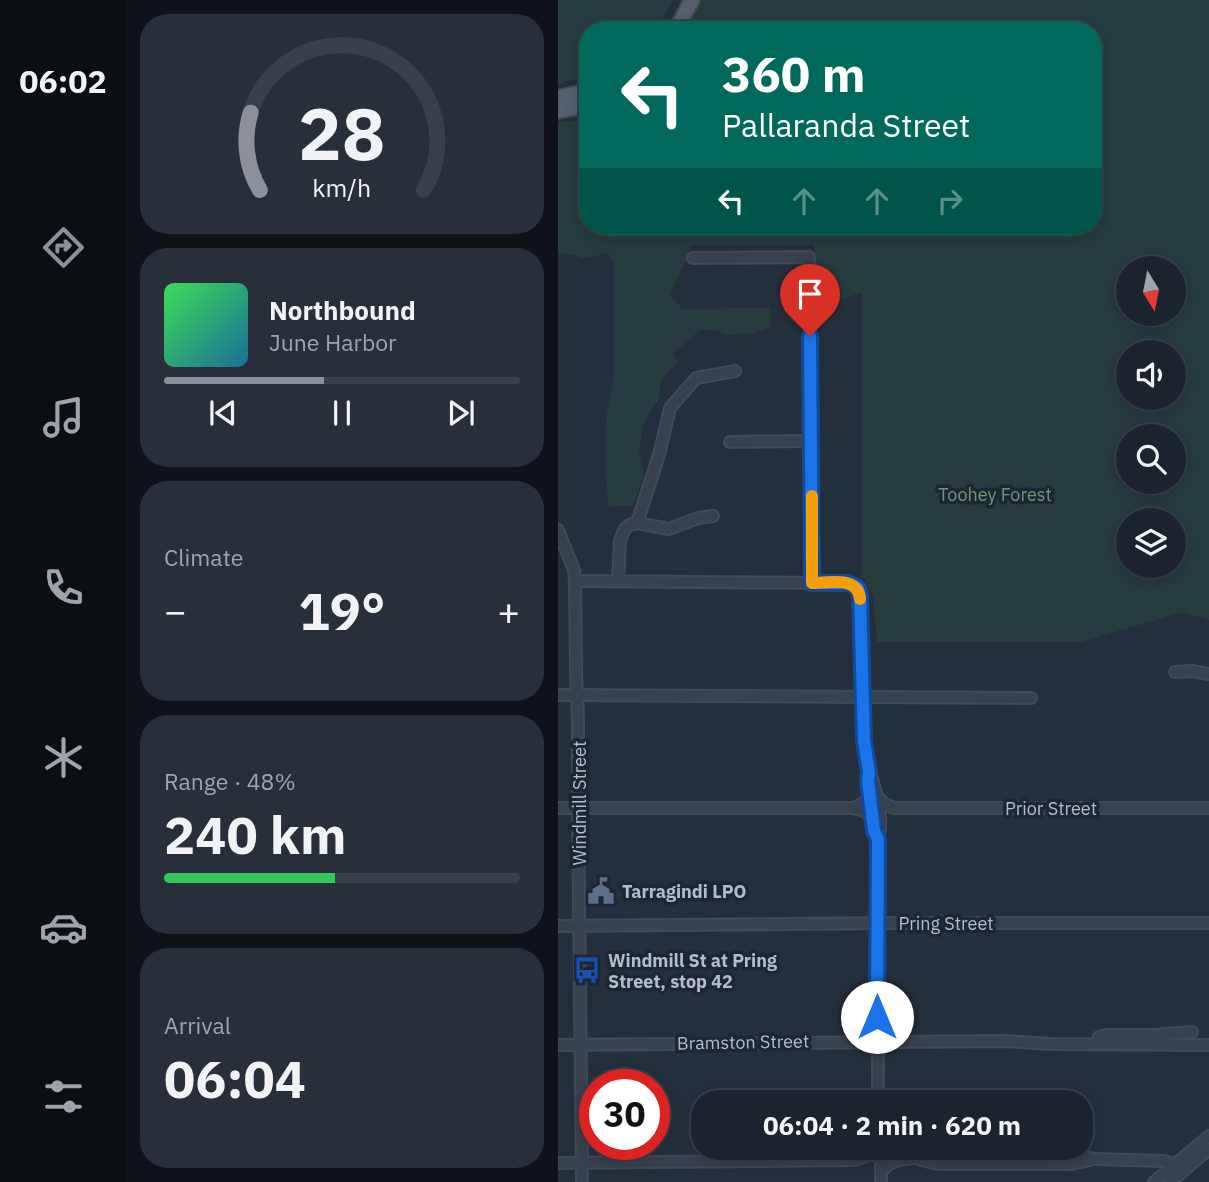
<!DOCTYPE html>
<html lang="en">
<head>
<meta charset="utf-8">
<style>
  body { margin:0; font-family:"IBM Plex Sans",sans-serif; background:#282f3a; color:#f1f3f6; height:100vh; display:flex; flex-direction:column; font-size:26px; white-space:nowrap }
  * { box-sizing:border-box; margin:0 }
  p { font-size:23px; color:#a0a4aa }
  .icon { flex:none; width:38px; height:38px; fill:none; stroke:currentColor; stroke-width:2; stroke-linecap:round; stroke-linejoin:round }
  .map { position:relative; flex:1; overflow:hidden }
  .details { display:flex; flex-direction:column; gap:14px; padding:14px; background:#0f1319; width:432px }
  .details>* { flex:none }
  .guide { position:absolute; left:21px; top:21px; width:523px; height:214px; border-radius:28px; box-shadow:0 4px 18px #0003,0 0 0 2px #39404a; background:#00695c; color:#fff; overflow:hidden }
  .needle { width:46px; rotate:170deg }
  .buttons { position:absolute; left:558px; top:256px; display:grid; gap:14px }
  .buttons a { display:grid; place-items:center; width:70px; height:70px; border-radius:50%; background:#1b232e; box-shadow:0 4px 18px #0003,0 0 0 2px #39404a; font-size:35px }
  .speed { position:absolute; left:21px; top:1069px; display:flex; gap:14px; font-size:35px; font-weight:700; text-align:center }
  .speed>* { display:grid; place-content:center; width:91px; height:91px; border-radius:50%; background:#1b232e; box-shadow:0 4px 18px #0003,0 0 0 2px #39404a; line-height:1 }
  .speed .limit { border:10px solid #d22; background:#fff; color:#111 }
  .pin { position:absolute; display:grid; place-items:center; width:60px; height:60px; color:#fff; margin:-72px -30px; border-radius:50% 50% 50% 0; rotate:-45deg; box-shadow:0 0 7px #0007 }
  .pin .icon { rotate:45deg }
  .me { position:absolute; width:77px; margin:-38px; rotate:0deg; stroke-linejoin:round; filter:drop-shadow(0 0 5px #0008) }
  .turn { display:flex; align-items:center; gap:24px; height:147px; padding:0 28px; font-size:32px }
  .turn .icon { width:91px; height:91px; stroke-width:2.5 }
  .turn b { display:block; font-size:49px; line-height:60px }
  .lanes { display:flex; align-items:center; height:66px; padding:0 28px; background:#0003; justify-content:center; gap:35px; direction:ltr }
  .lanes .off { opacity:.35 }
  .big { font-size:52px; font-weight:700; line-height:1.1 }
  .details .card { flex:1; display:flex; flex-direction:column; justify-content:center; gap:10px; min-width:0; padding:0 24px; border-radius:28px; background:#282f3a }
  .details .dial { align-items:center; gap:0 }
  .dial svg { height:182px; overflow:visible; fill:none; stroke:#39404a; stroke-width:7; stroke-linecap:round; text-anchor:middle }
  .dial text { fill:#f1f3f6; stroke:none }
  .song { display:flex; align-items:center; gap:21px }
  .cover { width:84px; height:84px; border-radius:10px; background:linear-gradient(135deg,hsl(130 70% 55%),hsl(200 70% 35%)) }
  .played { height:7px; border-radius:4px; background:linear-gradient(90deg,#8c9099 45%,#39404a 45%) }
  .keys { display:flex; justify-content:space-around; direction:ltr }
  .heat { display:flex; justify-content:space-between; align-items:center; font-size:38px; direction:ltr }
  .charge { height:10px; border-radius:5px; background:linear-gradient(90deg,#34c759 48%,#39404a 0) }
  .trip { position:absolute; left:133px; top:1090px; width:402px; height:70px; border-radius:28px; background:#1b232e; box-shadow:0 4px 18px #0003,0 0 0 2px #39404a; font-weight:700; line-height:70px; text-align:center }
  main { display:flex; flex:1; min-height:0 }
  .tab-bar { display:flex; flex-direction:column; width:126px; justify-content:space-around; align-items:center; background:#0b0e12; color:#a0a4aa }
  .tab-bar .icon { width:49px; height:49px }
  .tab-bar .on { color:#8c9099 }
  .tab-bar b { font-size:32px; color:#f1f3f6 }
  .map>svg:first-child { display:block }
  .green { fill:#263c3f; fill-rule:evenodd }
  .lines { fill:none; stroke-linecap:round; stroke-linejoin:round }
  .minor-casing { stroke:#414a57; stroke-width:14 }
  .major-casing { stroke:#414a57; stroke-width:18 }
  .minor { stroke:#38414e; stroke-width:10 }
  .major { stroke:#56606e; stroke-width:14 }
  .route-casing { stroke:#114b97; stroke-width:18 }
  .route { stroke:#1a73e8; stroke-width:12 }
  .slow { stroke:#f59e0b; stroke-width:12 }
  .labels { text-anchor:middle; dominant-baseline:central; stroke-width:7; stroke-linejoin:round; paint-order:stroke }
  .park-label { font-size:18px; fill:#6b9a76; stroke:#1d2633 }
  .street-label { font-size:18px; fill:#b4bcc9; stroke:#1d2633 }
  .poi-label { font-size:18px; font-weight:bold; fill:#b4bcc9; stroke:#1d2633; text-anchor:start }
</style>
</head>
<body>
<main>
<nav class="tab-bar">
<b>06:02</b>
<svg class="icon on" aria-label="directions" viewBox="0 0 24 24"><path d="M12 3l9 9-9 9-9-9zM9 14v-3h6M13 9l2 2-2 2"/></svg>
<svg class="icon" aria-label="music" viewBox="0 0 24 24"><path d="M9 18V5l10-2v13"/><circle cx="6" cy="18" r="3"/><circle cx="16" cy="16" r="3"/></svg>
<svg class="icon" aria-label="phone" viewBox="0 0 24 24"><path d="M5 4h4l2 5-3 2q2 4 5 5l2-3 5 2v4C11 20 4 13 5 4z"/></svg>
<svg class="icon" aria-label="climate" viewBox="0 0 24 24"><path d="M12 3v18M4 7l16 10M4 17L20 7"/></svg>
<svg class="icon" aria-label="car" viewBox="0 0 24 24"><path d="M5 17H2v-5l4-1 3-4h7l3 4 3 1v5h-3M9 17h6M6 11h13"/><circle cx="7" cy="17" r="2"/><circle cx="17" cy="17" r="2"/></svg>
<svg class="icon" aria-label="filters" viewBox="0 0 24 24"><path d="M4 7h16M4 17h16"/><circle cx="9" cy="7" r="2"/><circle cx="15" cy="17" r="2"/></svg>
</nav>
<section class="details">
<div class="card dial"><svg viewBox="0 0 100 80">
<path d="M14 69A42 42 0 1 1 86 69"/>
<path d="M14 69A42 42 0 0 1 10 35" stroke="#8c9099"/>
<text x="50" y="56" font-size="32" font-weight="700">28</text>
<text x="50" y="72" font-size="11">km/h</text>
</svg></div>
<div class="card">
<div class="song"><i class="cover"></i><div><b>Northbound</b><p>June Harbor</p></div></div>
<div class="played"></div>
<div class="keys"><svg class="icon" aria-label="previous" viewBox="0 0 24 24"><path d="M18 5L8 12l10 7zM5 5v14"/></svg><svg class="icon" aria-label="pause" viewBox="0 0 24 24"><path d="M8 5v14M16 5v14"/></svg><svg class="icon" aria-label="next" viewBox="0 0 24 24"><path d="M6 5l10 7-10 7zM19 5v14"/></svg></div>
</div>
<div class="card"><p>Climate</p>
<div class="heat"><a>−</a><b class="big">19°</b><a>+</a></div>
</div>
<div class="card"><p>Range · 48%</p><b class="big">240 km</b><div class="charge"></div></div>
<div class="card"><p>Arrival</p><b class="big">06:04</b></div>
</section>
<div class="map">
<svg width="651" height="1182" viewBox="0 0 651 1182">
  <rect width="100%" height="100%" fill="#242f3e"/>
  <g class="green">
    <polygon points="0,0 116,0 97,30 30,30 30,75 0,84"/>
    <path d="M144,0H651V620L625,612L522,642H319L315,596L304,574V292L258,309L256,245H132L127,263L112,294L124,309L211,308L214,326L197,333L166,335L158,330H142L115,353L120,362L103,380L101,399L86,422L81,449L86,476L75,506H51L47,470L48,419L56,374V262L50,253L26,258L6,253L0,254V122L21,121L30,118V226H536V30H130ZM570,268H616V313H570ZM570,352H616V397H570ZM570,436H616V481H570ZM570,520H616V565H570Z"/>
  </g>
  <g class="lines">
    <defs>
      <g id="minor">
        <polyline points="135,258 251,257 254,583"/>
        <polyline points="172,442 253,441"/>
        <polyline points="79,523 101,455 112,408 138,378 177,371"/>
        <polyline points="0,530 16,570 17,581 18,671 20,720 20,807 24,1182"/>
        <path d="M17,581L286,583C295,584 301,587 302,596C303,627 304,658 305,689C305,707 305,725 306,743C309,775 329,807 320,839V1102"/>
        <polyline points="60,581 62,541 66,530 71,525 79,523 111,529 140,518 155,516"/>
        <polyline points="617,672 634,671 651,674"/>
        <polyline points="0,695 473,698"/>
        <polyline points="319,797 327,804 336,808 651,808"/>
        <polyline points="0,808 296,808 306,811 315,818"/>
        <polyline points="296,808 305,803 312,797"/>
        <polyline points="0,926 331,923 651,923"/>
        <polyline points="539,1044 541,1037 548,1035 597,1035 634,1032"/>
        <polyline points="0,1045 448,1041 494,1044 651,1045"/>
        <polyline points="323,1148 323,1182"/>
        <polyline points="363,1160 380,1164 514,1164 532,1160"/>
        <polyline points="0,1163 297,1160 308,1156 316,1150"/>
        <polyline points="323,1172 331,1164 341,1160 378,1155 513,1154 538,1159 606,1161 613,1163 623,1173"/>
        <polyline points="596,1182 651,1136"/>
        <polyline points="612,1182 651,1149"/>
      </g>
      <g id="major">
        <polyline points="118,30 134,0"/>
        <polyline points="0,98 30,91"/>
        <polyline points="0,111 30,105"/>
      </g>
    </defs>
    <use href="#minor" class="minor-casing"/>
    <use href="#major" class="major-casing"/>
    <use href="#minor" class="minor"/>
    <use href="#major" class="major"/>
  </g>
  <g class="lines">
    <defs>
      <polyline id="route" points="252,336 254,583 291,583 300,588 302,596 306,741 311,772 310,781 316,831 320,839 319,1017"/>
    </defs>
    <use href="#route" class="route-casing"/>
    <use href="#route" class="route"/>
    <path class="slow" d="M254,496V583C272,583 300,576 302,599"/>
  </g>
  <defs>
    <symbol id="civic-bare" viewBox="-9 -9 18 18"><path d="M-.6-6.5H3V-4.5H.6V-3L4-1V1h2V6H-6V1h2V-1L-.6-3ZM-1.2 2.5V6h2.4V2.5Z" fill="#5c6f8a" stroke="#1d2633" stroke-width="2.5" paint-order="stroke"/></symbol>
    <symbol id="bus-bare" viewBox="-9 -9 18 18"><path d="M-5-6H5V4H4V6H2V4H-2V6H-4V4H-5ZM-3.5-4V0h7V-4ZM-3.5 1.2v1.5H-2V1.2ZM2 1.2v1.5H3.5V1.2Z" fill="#1a4fb4" stroke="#1d2633" stroke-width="2.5" paint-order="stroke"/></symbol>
  </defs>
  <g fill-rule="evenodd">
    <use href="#civic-bare" x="24" y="872" width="38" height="38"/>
    <use href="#bus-bare" x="10" y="951" width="38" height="38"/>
  </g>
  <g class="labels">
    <g class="park-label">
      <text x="437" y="494">Toohey Forest</text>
    </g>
    <g class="street-label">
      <text transform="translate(21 803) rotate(-90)">Windmill Street</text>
      <text x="493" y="808">Prior Street</text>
      <text x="388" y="923">Pring Street</text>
      <text transform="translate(185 1042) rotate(-1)">Bramston Street</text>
    </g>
    <g class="poi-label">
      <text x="64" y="891">Tarragindi LPO</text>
      <text x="50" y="960">Windmill St at Pring<tspan x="50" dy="21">Street, stop 42</tspan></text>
    </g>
  </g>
</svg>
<div class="buttons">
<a><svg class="needle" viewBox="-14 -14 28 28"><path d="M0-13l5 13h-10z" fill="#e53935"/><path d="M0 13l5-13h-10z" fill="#a0a4aa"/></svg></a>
<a><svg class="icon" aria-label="sound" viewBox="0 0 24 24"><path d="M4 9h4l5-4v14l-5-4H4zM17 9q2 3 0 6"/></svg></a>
<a><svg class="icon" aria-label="search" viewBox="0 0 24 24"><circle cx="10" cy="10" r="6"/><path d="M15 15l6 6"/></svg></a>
<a><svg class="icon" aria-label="layers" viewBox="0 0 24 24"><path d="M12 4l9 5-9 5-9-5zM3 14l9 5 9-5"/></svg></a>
</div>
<div class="speed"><div class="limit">30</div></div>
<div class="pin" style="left:252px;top:336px;background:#d93025"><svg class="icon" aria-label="arrive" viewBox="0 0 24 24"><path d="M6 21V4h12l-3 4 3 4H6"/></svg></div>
<svg class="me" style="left:319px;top:1017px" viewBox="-20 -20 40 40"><circle r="19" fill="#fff"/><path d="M0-13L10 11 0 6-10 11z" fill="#1a73e8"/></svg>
<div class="trip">06:04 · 2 min · 620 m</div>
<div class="guide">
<div class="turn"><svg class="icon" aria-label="left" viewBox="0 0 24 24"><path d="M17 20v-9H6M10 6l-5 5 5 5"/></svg><div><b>360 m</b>Pallaranda Street</div></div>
<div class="lanes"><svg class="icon" aria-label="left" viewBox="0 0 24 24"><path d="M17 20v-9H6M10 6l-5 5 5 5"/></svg><svg class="icon off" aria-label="ahead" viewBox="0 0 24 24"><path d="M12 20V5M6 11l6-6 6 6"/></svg><svg class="icon off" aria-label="ahead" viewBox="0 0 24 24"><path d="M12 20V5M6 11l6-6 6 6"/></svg><svg class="icon off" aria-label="right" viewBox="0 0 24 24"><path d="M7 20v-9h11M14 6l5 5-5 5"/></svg></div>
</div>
</div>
</main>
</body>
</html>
